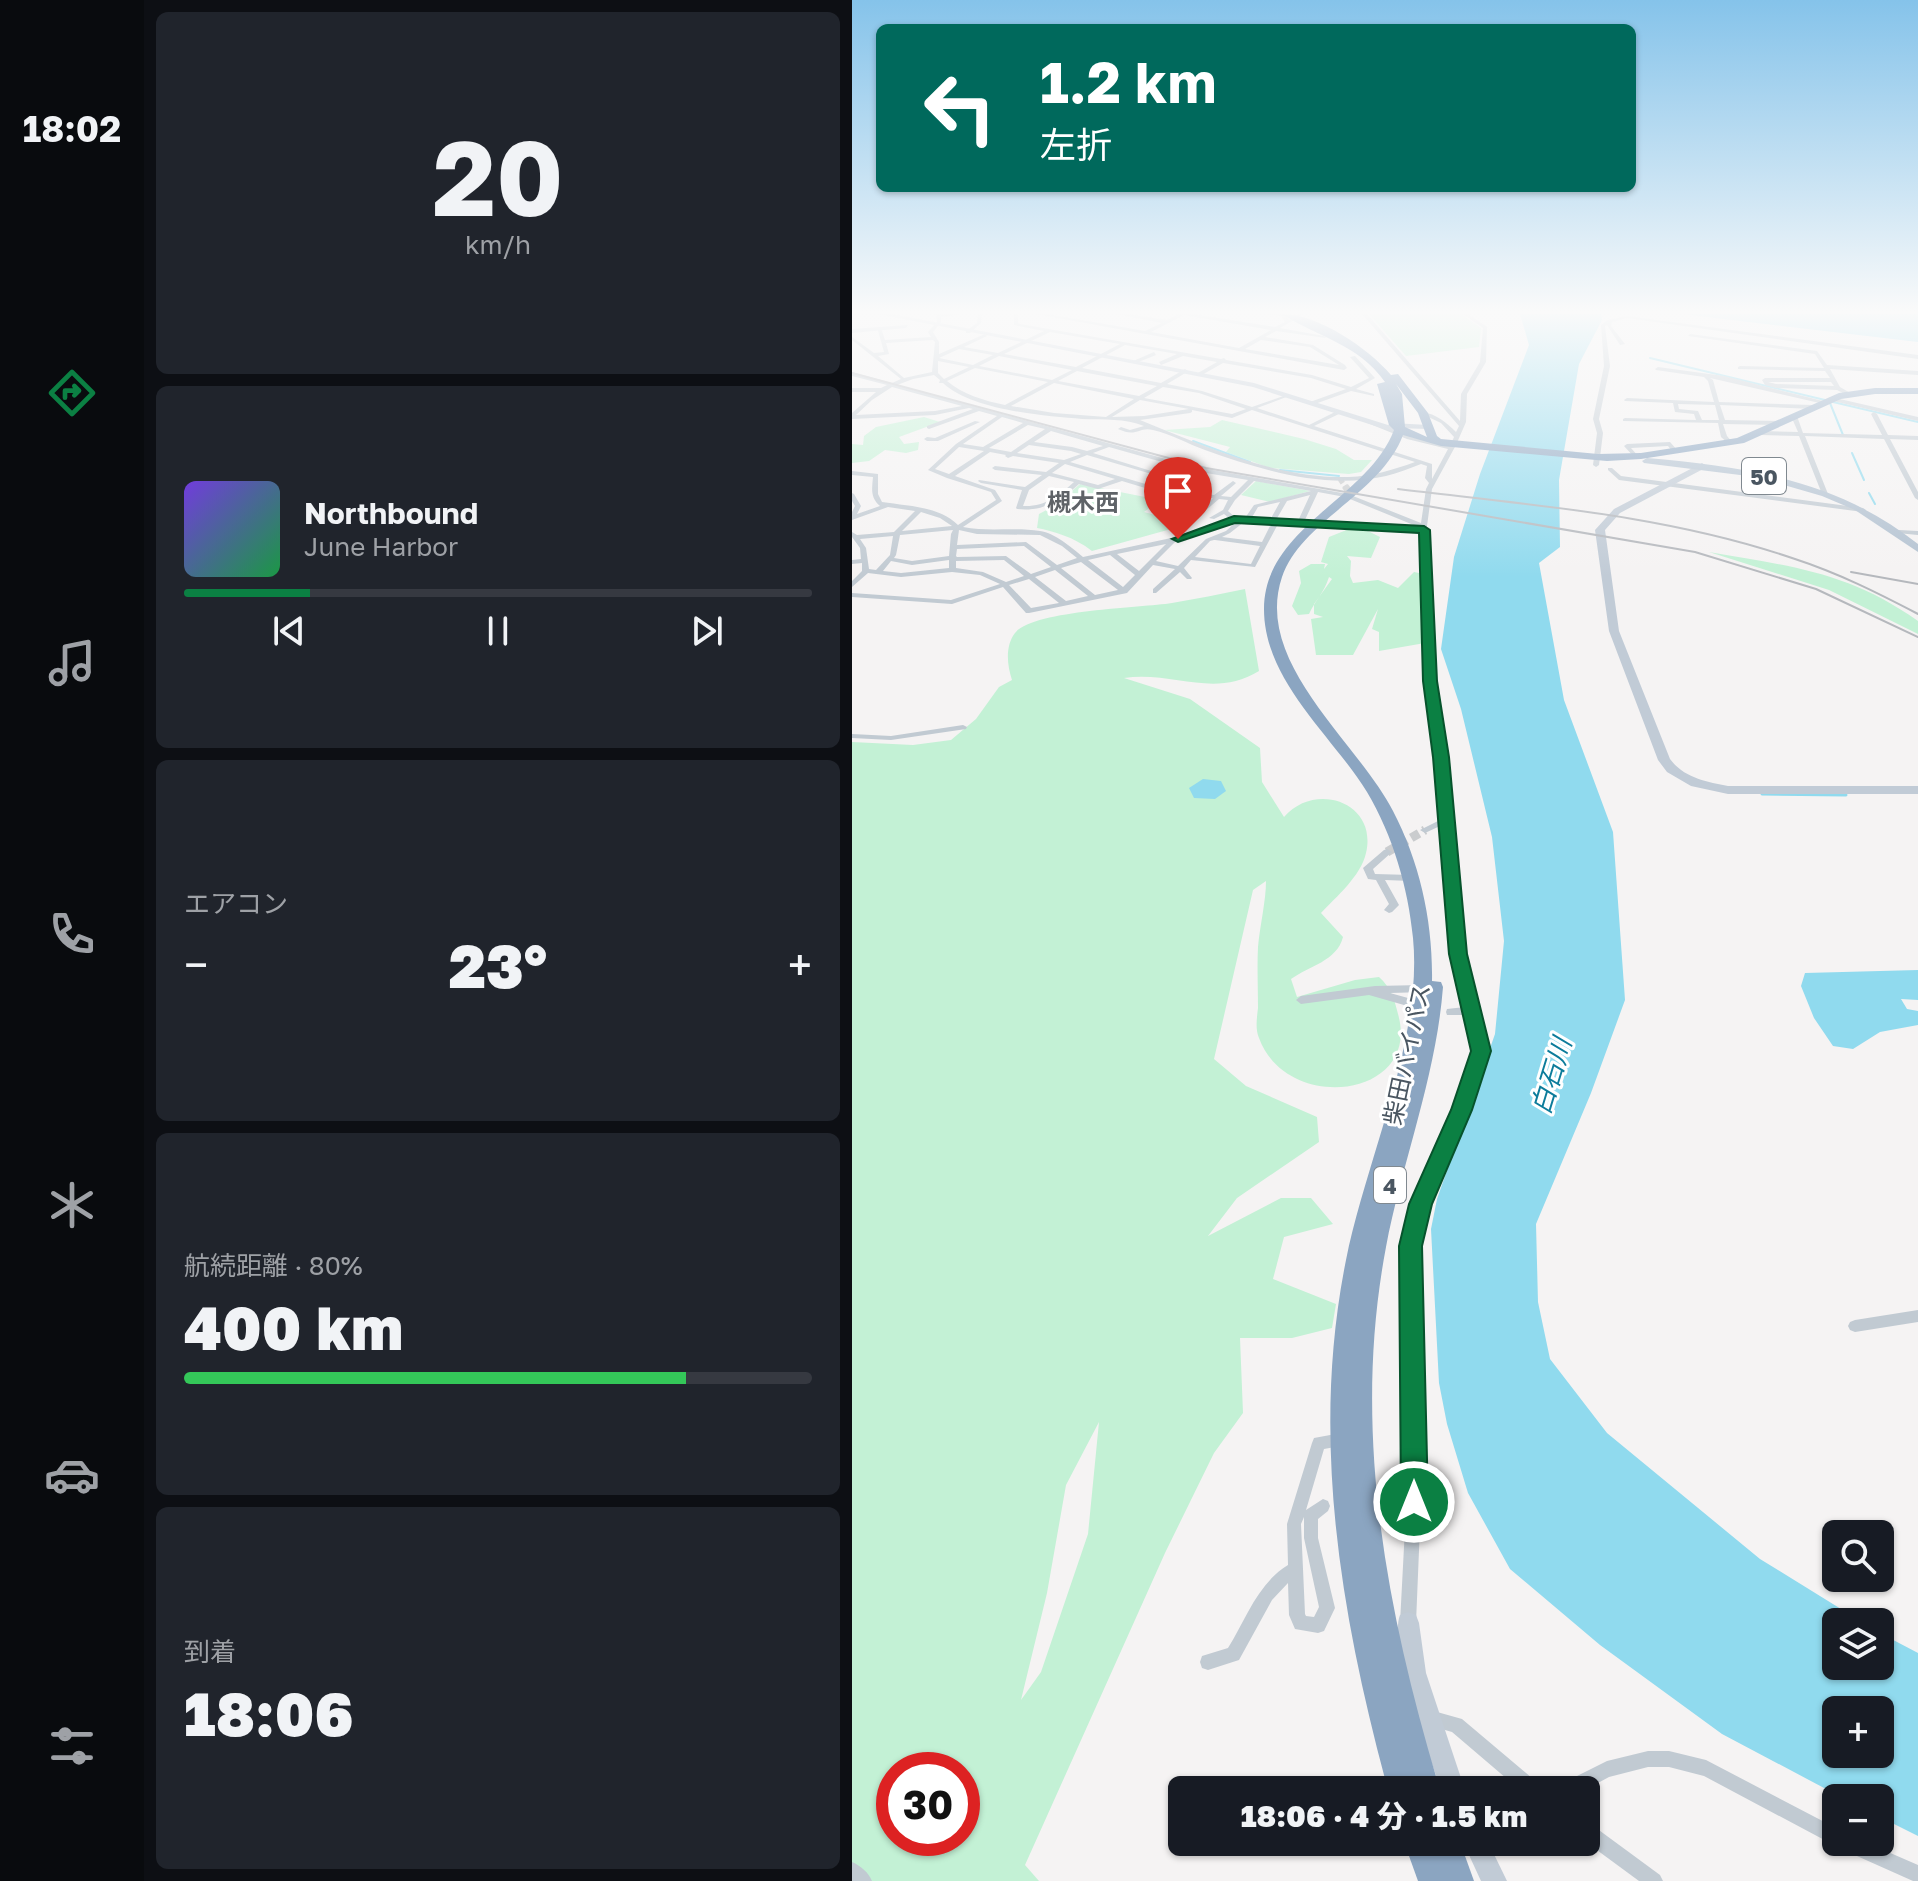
<!DOCTYPE html>
<html lang="ja">
<head>
<meta charset="utf-8">
<style>
  body { margin:0; font-family:"Golos Text","Noto Sans JP",sans-serif; background:#20242c; color:#f1f3f6; height:100vh; display:flex; flex-direction:column; font-size:30px; white-space:nowrap }
  * { box-sizing:border-box; margin:0 }
  p { font-size:26px; color:#9ea1a6 }
  .icon { flex:none; width:44px; height:44px; fill:none; stroke:currentColor; stroke-width:2; stroke-linecap:round; stroke-linejoin:round }
  .map { position:relative; flex:1; overflow:hidden }
  .side { display:flex; flex-direction:column; gap:12px; padding:12px; background:#0d0f14; width:708px }
  .side>* { flex:none }
  .top-card { position:absolute; left:24px; top:24px; width:760px; height:168px; border-radius:12px; box-shadow:0 2px 6px #0004; background:#00695c; color:#fff; overflow:hidden }
  .controls { position:absolute; left:970px; top:1520px; display:grid; gap:16px }
  .controls a { display:grid; place-items:center; width:72px; height:72px; border-radius:12px; background:#171b24; box-shadow:0 2px 6px #0004; font-size:40px }
  .speed { position:absolute; left:24px; top:1752px; display:flex; gap:16px; font-size:40px; font-weight:700; text-align:center }
  .speed>* { display:grid; place-content:center; width:104px; height:104px; border-radius:50%; background:#171b24; box-shadow:0 2px 6px #0004; line-height:1 }
  .speed .limit { border:12px solid #d22; background:#fff; color:#111 }
  .pin { position:absolute; display:grid; place-items:center; width:68px; height:68px; color:#fff; margin:-82px -34px; border-radius:50% 50% 50% 0; rotate:-45deg; box-shadow:0 0 8px #0007 }
  .pin .icon { rotate:45deg }
  .me { position:absolute; width:88px; margin:-44px; rotate:0deg; stroke-linejoin:round; filter:drop-shadow(0 0 6px #0008) }
  .turn { display:flex; align-items:center; gap:28px; height:168px; padding:0 32px; font-size:36px }
  .turn .icon { width:104px; height:104px; stroke-width:2.5 }
  .turn b { display:block; font-size:56px; line-height:68px }
  .big { font-size:60px; font-weight:800; line-height:1.1 }
  .side .card { flex:1; display:flex; flex-direction:column; justify-content:center; gap:12px; min-width:0; padding:0 28px; border-radius:12px; background:#20242c }
  .side .dial { align-items:center; gap:0 }
  .dial b { font-size:104px; line-height:1 }
  .song { display:flex; align-items:center; gap:24px }
  .cover { width:96px; height:96px; border-radius:12px; background:linear-gradient(135deg,hsl(260 70% 55%),hsl(140 70% 35%)) }
  .played { height:8px; border-radius:4px; background:linear-gradient(90deg,#0b8043 20%,#363941 20%) }
  .keys { display:flex; justify-content:space-around; direction:ltr }
  .heat { display:flex; justify-content:space-between; align-items:center; font-size:44px; direction:ltr }
  .charge { height:12px; border-radius:6px; background:linear-gradient(90deg,#34c759 80%,#363941 0) }
  .trip { position:absolute; left:316px; top:1776px; width:432px; height:80px; border-radius:12px; background:#171b24; box-shadow:0 2px 6px #0004; font-weight:800; line-height:80px; text-align:center }
  main { display:flex; flex:1; min-height:0 }
  .menu { display:flex; flex-direction:column; width:144px; justify-content:space-around; align-items:center; background:#090b0e; color:#9ea1a6 }
  .menu .icon { width:56px; height:56px }
  .menu .current { color:#0b8043 }
  .menu b { font-size:36px; color:#f1f3f6 }
  .map>svg:first-child { display:block }
  .green { fill:#c3f1d5; fill-rule:evenodd }
  .water { fill:#90daee; fill-rule:evenodd }
  .lines { fill:none; stroke-linecap:round; stroke-linejoin:round }
  .stream-far1 { stroke:#90daee; stroke-width:2 }
  .stream { stroke:#90daee; stroke-width:3 }
  .street-tunnel-far2 { stroke:#caccce; stroke-width:5; stroke-dasharray:5 3; stroke-linecap:butt }
  .street-tunnel-far1 { stroke:#caccce; stroke-width:7; stroke-dasharray:7 4; stroke-linecap:butt }
  .street-tunnel { stroke:#caccce; stroke-width:9; stroke-dasharray:9 5; stroke-linecap:butt }
  .street { fill:#c1cad2; fill-rule:evenodd }
  .secondary { fill:#c1cbd6; fill-rule:evenodd }
  .primary { fill:#b3c2d1; fill-rule:evenodd }
  .highway { fill:#8ba5c1; fill-rule:evenodd }
  .rail { stroke:#b5b8bd; stroke-width:2 }
  .route { fill:#0b8043; stroke:#07532c; stroke-width:2 }
  .labels { text-anchor:middle; dominant-baseline:central; stroke-width:6; stroke-linejoin:round; paint-order:stroke }
  .shield { fill:#fff; stroke:#808990; stroke-width:2 }
  .shield-label { font-size:22px; font-weight:bold; fill:#4a5661 }
  .far-quarter-label { font-size:24px; font-weight:bold; fill:#5f6368; stroke:#fff }
  .street-label { font-size:24px; fill:#4a5661; stroke:#fff }
  .water-label { font-size:26px; font-style:italic; fill:#0c7c9b; stroke:#fff }
</style>
</head>
<body>
<main>
<nav class="menu">
<b>18:02</b>
<svg class="icon current" aria-label="directions" viewBox="0 0 24 24"><path d="M12 3l9 9-9 9-9-9zM9 14v-3h6M13 9l2 2-2 2"/></svg>
<svg class="icon" aria-label="music" viewBox="0 0 24 24"><path d="M9 18V5l10-2v13"/><circle cx="6" cy="18" r="3"/><circle cx="16" cy="16" r="3"/></svg>
<svg class="icon" aria-label="phone" viewBox="0 0 24 24"><path d="M5 4h4l2 5-3 2q2 4 5 5l2-3 5 2v4C11 20 4 13 5 4z"/></svg>
<svg class="icon" aria-label="climate" viewBox="0 0 24 24"><path d="M12 3v18M4 7l16 10M4 17L20 7"/></svg>
<svg class="icon" aria-label="car" viewBox="0 0 24 24"><path d="M5 17H2v-5l4-1 3-4h7l3 4 3 1v5h-3M9 17h6M6 11h13"/><circle cx="7" cy="17" r="2"/><circle cx="17" cy="17" r="2"/></svg>
<svg class="icon" aria-label="filters" viewBox="0 0 24 24"><path d="M4 7h16M4 17h16"/><circle cx="9" cy="7" r="2"/><circle cx="15" cy="17" r="2"/></svg>
</nav>
<section class="side">
<div class="card dial"><b>20</b><p>km/h</p></div>
<div class="card">
<div class="song"><i class="cover"></i><div><b>Northbound</b><p>June Harbor</p></div></div>
<div class="played"></div>
<div class="keys"><svg class="icon" aria-label="previous" viewBox="0 0 24 24"><path d="M18 5L8 12l10 7zM5 5v14"/></svg><svg class="icon" aria-label="pause" viewBox="0 0 24 24"><path d="M8 5v14M16 5v14"/></svg><svg class="icon" aria-label="next" viewBox="0 0 24 24"><path d="M6 5l10 7-10 7zM19 5v14"/></svg></div>
</div>
<div class="card"><p>エアコン</p>
<div class="heat"><a>−</a><b class="big">23°</b><a>+</a></div>
</div>
<div class="card"><p>航続距離 · 80%</p><b class="big">400 km</b><div class="charge"></div></div>
<div class="card"><p>到着</p><b class="big">18:06</b></div>
</section>
<div class="map">
<svg width="1066" height="1881" viewBox="0 0 1066 1881">
  <rect width="100%" height="100%" fill="#f5f3f3"/>
  <g class="green">
    <polygon points="517,314 609,314 629,328 627,347 554,356"/>
    <polygon points="72,417 88,422 47,437 52,444 67,442 66,450 54,453 33,450 17,461 0,463 0,444 11,445 12,436 24,427"/>
    <polygon points="370,420 452,439 484,449 502,460 520,460 509,472 497,474 418,468 374,452 378,447 312,430 358,427"/>
    <polygon points="404,481 458,491 418,502 389,495"/>
    <path d="M228,484L308,500L292,512L337,524L240,551C222,537 201,531 185,528L187,514L202,506Z"/>
    <path d="M497,529L514,530L528,537L519,558L495,556L499,561L498,576L501,583L526,580L546,588L562,572L567,573L573,643L527,651V632L520,629L526,609L501,655H464L459,619L471,617L462,614V604L480,579L477,577C472,593 464,599 457,614L446,615L440,606L449,583L447,571L459,564H473L472,569L476,564L469,562L477,537Z"/>
    <path d="M857,552C938,566 997,572 1066,621V634L977,590Z"/>
    <path d="M393,589L407,671C362,699 322,671 272,678L338,699L408,748L410,782L432,817C463,781 526,802 514,853C509,876 484,897 469,913L491,937C485,961 457,966 439,979L445,997L503,980L527,977C539,988 542,998 546,1014C570,1098 435,1115 407,1038C403,1029 405,1017 406,1008C406,988 405,967 406,947C408,925 414,901 414,881L401,890L362,1059L394,1086L465,1117L467,1142L385,1198L356,1236L429,1198H459L481,1224L432,1237L421,1279L484,1304L480,1328L440,1338H388L391,1413L362,1453L313,1553L173,1865L187,1881H0V742L61,745L99,740L124,719L147,687L160,680C155,665 153,646 163,633C181,610 288,608 320,603C344,599 368,594 393,589ZM247,1422L236,1534L189,1672L169,1700L195,1593L214,1485ZM42,1770H110V1838H42Z"/>
  </g>
  <g class="water">
    <path d="M668,314H749L750,320L727,364L707,480L708,547L687,563L712,700L761,832L773,1000L739,1093L684,1224L686,1302L698,1359L755,1433L908,1559L1010,1622H984V1666H1028V1633L1066,1653V1836L1028,1817V1798H991L870,1734L748,1645L658,1569L616,1493L595,1424L587,1383L579,1229L585,1199L643,1034L652,941L640,837L609,709L589,649L602,557L628,474L677,345ZM984,1710H1028V1754H984Z"/>
    <polygon points="830,314 1066,314 1066,342"/>
    <polygon points="351,779 369,781 374,791 363,799 342,798 337,788"/>
    <polygon points="1066,970 1066,1000 1049,999 1055,1009 1066,1011 1066,1025 1028,1032 1001,1049 981,1046 962,1018 949,986 953,973"/>
  </g>
  <g class="lines">
    <g class="stream-far1">
      <polyline points="798,358 973,400"/>
      <polyline points="981,402 1066,422"/>
      <polyline points="978,403 991,435"/>
      <polyline points="341,441 398,462"/>
      <polyline points="1000,453 1012,480"/>
      <polyline points="428,470 487,476"/>
      <polyline points="1017,493 1023,504"/>
    </g>
    <polyline class="stream" points="910,794 994,795"/>
    <polyline class="street-tunnel-far2" points="488,479 494,488"/>
    <polyline class="street-tunnel-far1" points="493,486 499,494"/>
    <polyline class="street-tunnel" points="535,852 573,830"/>
    <g class="street">
      <path d="M84,314H110L89,317V322L81,332L87,342V354L133,334L135,336L112,347L146,353L192,331L162,325V314H166V323L168,324L369,359L372,358L374,360L460,375L499,387L517,378L498,357L503,356L523,378L504,389L522,394V396L499,391L460,405L457,403L458,402L494,389L459,378L371,363L348,376L345,374L346,373L365,362L331,356L309,365L307,362L325,354L273,345L230,368L309,383L333,369L336,371L335,372L315,384L350,391L400,407L437,394V396L405,408L457,425L485,411H489V413L462,426L580,464V479L596,449L555,439L513,422L518,421L559,437L598,446L602,437L589,423L568,413C581,411 595,423 604,432L607,426L510,314H515L608,421L609,394L628,362L631,328L611,314H616L635,327L634,362L615,394L614,422L604,445L580,489L575,526L582,681L597,818L598,820L597,822L611,954L634,1051L615,1110L574,1204L565,1246L569,1502L564,1623L562,1629L556,1631L550,1629L548,1623L554,1509L526,1508L521,1506L519,1501L521,1496L526,1494L555,1495L553,1246L562,1204L603,1110L624,1051L615,1015H595L594,1012L595,1009L613,1007L601,954L588,826L573,833L568,830L588,820L574,681L569,532L426,524L403,567L339,560L332,568L340,578L339,579H335L328,572L304,593H301V589L323,569L301,565L275,593L177,613H174L151,587L100,604L0,597V593L99,600L148,584L128,575L100,572L49,577L16,573L0,587V581L10,571V563L0,564V560L9,559L8,548L0,537V532L5,535L42,532L63,511L36,507L0,520V512L3,506L0,501V493L2,494L9,506L5,514L28,506C18,498 20,488 21,477L0,475V471L26,474V494L30,502C55,506 87,506 106,525L144,500L139,492L95,478L76,470L104,444L145,416L127,411L77,429L75,428V426L121,409L117,408L83,415L0,419V413L24,392H0V388H29L35,385L0,376V372L40,383L49,379L0,340V337L22,353L32,352L25,327L29,328L33,340L79,337L76,332L85,322ZM198,332L268,344L224,367L152,354ZM81,340L83,342L80,372L52,378L26,356L37,354L34,343ZM107,349L141,355L121,365L87,358ZM147,356L220,370L200,380L127,366ZM86,361L117,367L92,379L86,373ZM123,368L196,382L153,405C133,401 110,394 95,381ZM225,371L305,386L287,396L206,381ZM82,375L88,380L87,383H91C119,410 192,416 230,419C252,420 273,418 292,426L278,430L269,427L266,429C285,438 287,426 301,430C319,434 336,444 353,450C409,470 474,490 534,476C546,473 558,468 569,464L575,466L573,478L577,483L574,489L569,523L496,494L343,467L45,385L61,379ZM202,383L282,399L254,417L202,413L159,406ZM40,387L110,406L83,411L4,415L20,400ZM311,387L347,393L394,409L380,414L292,398ZM288,400L337,409L292,416L260,417ZM340,410L380,418L400,410L563,462C541,470 520,476 497,477C424,479 353,446 288,420L338,413L340,412ZM150,417L171,423L131,447L111,444ZM176,425L193,429L159,452L137,448ZM199,431L251,446L235,451L220,447L182,442ZM177,445L219,451L229,454L212,460L165,453ZM107,447L132,451L97,474L83,469ZM257,447L342,471L396,480L379,497L369,496L383,484L384,483L381,481L362,495L341,492L358,481V479L356,478L334,491L304,487L218,462L235,455L320,480L325,479L241,453ZM138,452L154,455L153,456L156,458L161,456L207,463L194,472L143,466L140,468L143,470L190,475L173,487L127,480L126,481L129,483L170,490L164,508L165,509C191,512 208,501 227,484L246,489L270,481L303,491L332,495L305,512V514L339,523L367,499L376,500L371,510L357,518L362,519L372,514L378,519L319,538L231,557C219,547 203,533 188,531C162,527 136,532 111,527L150,501L143,490L103,476ZM213,464L263,479L246,485L200,473ZM197,476L222,482C206,496 193,507 171,506L177,490ZM402,481L459,491L402,505L393,518H384L376,511L383,500ZM466,492L493,497L569,528L452,522ZM458,495L446,521L424,520L435,501ZM341,496L361,498L338,519L312,512ZM428,502L418,520L399,519L406,507ZM69,512L88,518L100,526L50,531ZM382,522H384L374,531L354,539L326,566L304,561L323,542ZM392,522L419,524L410,542L370,537L378,533ZM101,530L99,534L97,556L60,561L42,558L44,555L48,535ZM107,530L125,534L188,535L210,546L225,558L205,565L174,542L105,545ZM41,536L38,555L24,570L17,569L14,548L8,539ZM362,540H363L408,546L399,564L343,557L358,541ZM314,544L287,571L265,554ZM172,546L199,567L179,574L154,556L105,557L104,556L105,549ZM258,555L283,575L271,587L236,560ZM97,560V568L49,573L31,571L39,561L60,565ZM152,560L172,576L154,582L131,572L104,568V561ZM229,562L266,590L243,595L209,568ZM203,570L236,596L214,601L183,577ZM177,579L207,603L179,608L157,585Z"/>
      <polygon points="126,314 130,314 129,323 118,333 114,333 114,331 125,323"/>
      <path d="M184,314H195L293,331L310,323L265,314H276L315,320L327,314H341L423,327L433,322L429,316L415,314H432L437,320L446,314H452L428,328L472,336L474,338L424,331L413,337L461,345L493,365L495,368L492,370ZM332,315L419,330L387,348L299,332ZM409,340L458,347L487,365L393,349Z"/>
      <polygon points="775,316 1066,355 1066,359 775,318 760,322 759,326 773,344 768,345 755,325 753,326 758,366 747,419 751,433 747,465 744,467 741,465 745,433 741,419 752,366 749,325 756,320"/>
      <path d="M838,334L965,351L975,365L1066,371V375L978,369L988,387L1000,394L997,396L985,390L924,388L913,385L910,380L913,378H978L973,371L886,369V367L888,366L972,368L963,354L836,336ZM916,382H979L982,386L924,384Z"/>
      <polygon points="302,352 304,355 284,363 279,362"/>
      <path d="M806,367L872,376L975,402L972,404L858,378L861,380L867,402L961,405L964,407L961,409L868,405L873,420L928,421L931,423L928,425L871,424L875,436L881,443L878,445L869,437L866,423L771,421V419L773,418L844,420L842,414L823,412L821,403L773,401L772,400L775,398L862,402L856,381L852,377L804,370L803,369ZM826,404L863,405L867,420H850L846,411L827,409Z"/>
      <polygon points="979,397 1066,417 1066,421 977,400 977,398"/>
      <polygon points="1022,412 1025,414 1036,435 1066,436 1066,440 1038,439 1066,492 1066,500 1063,498 1032,439 953,436 976,494 973,496 970,494 947,436 909,435 906,433 909,431 946,432 939,416 942,414 945,416 951,433 1030,435 1019,414"/>
      <polygon points="123,421 128,422 86,441 75,441 72,439 75,437 83,438"/>
      <polygon points="818,442 825,450 825,452 821,452 816,446 779,448 786,456 783,458 772,446 775,444"/>
      <polygon points="756,468 760,468 769,476 1011,508 1014,510 1011,512 767,480 756,470"/>
      <polygon points="1047,530 1066,531 1066,535 1045,533 1045,531"/>
      <polygon points="111,725 115,727 114,729 39,740 0,738 0,734 39,736"/>
      <polygon points="535,849 540,852 521,869 523,874 559,875 564,878 559,881 533,880 547,905 540,912 537,913 532,910 537,904 524,880 516,879 511,868 532,850"/>
      <polygon points="570,985 574,986 575,989 574,992 538,993 556,998 557,1001 556,1004 552,1005 517,995 449,1004 444,1000 449,996 523,986"/>
      <polygon points="1066,1310 1066,1322 1003,1332 998,1330 996,1326 998,1322 1003,1320"/>
      <path d="M489,1433L494,1435L496,1440L494,1445L472,1449L454,1510L471,1499L476,1501L478,1506L476,1511L466,1519V1538L483,1608L472,1631L466,1633L443,1629L437,1615L436,1583L420,1600L387,1660L356,1670L350,1668L348,1662L350,1656L376,1648C394,1619 406,1583 436,1565L435,1524L460,1443L462,1438ZM452,1517V1538L467,1607L462,1617L454,1616L453,1614L449,1524Z"/>
      <polygon points="578,1710 610,1719 687,1784 690,1790 668,1790 600,1732 572,1724 570,1718 572,1712"/>
      <polygon points="796,1751 817,1751 854,1760 984,1828 984,1842 1013,1842 1066,1865 1066,1881 1061,1881 987,1848 986,1845 978,1843 852,1776 817,1767 796,1767 757,1777 733,1790 706,1790 709,1784 755,1761"/>
      <polygon points="734,1822 740,1825 808,1875 811,1881 787,1881 734,1842"/>
      <path d="M0,1862C9,1866 16,1872 20,1881H0Z"/>
    </g>
    <g class="secondary">
      <polygon points="26,314 40,314 402,383 536,425 540,423 576,425 580,427 576,429 543,428 561,433 562,435 558,437 401,387"/>
      <polygon points="56,325 54,328 0,333 0,329"/>
      <path d="M850,463L854,466L853,468L768,513L753,530L767,631L818,759C832,778 855,782 876,786H1066V794H876L839,786L815,772L806,760L757,631L743,530L762,509Z"/>
      <path d="M556,1612L564,1615L567,1623L574,1673L613,1790H589C578,1756 536,1645 548,1615Z"/>
      <polygon points="611,1842 636,1842 655,1881 629,1881"/>
    </g>
    <path class="primary" d="M795,458C895,467 985,480 1066,544V552L1003,510L970,496L904,477L792,463L790,461Z"/>
    <g class="highway">
      <path d="M430,314C466,314 516,348 539,375L546,374L576,413L585,436L589,439L746,454L789,453L885,438L987,393L1023,388H1066V394H1023L989,399L892,443L789,459L755,461L589,446L551,435C529,494 449,521 430,577C401,663 505,741 541,811C568,863 581,922 580,981L589,982L591,987C584,1077 551,1159 534,1247C499,1432 535,1613 588,1790H536C489,1616 458,1439 494,1260C514,1160 571,1039 561,938C556,887 541,836 515,792C480,735 412,681 412,609C412,527 516,499 542,430L537,425L525,384L533,382C505,343 467,338 430,314ZM544,384L566,413L575,437L553,427L550,394Z"/>
      <polygon points="552,1842 608,1842 622,1881 566,1881"/>
    </g>
    <g class="rail">
      <polyline points="0,373 354,468 843,552 964,589 1066,637"/>
      <path d="M546,489C679,505 816,515 943,559C986,573 1026,593 1066,614"/>
      <polyline points="999,572 1066,584"/>
    </g>
  </g>
  <linearGradient id="sky" x2="0" y2="1"><stop stop-color="#85c3ea"/><stop offset="0.54" stop-color="#fafafa"/><stop offset="1" stop-color="#fafafa" stop-opacity="0"/></linearGradient>
  <rect width="1066" height="577" fill="url(#sky)"/>
  <polygon class="route" points="382,516 572,526 578,530 585,681 597,757 615,954 639,1051 620,1110 580,1204 570,1246 576,1502 572,1511 562,1515 553,1511 549,1502 547,1246 557,1204 599,1110 619,1051 597,954 581,757 571,681 567,533 383,523 326,542 320,539"/>
  <g class="labels">
    <g class="shield">
      <rect x="890" y="458" width="44" height="36" rx="6"/>
      <rect x="522" y="1167" width="32" height="36" rx="6"/>
    </g>
    <g class="shield-label">
      <text x="912" y="476">50</text>
      <text x="538" y="1185">4</text>
    </g>
    <g class="far-quarter-label">
      <text x="231" y="501">槻木西</text>
    </g>
    <g class="street-label">
      <text transform="translate(554 1054) rotate(-78)">柴田バイパス</text>
    </g>
    <g class="water-label">
      <text transform="translate(699 1076) rotate(-73)">白石川</text>
    </g>
  </g>
</svg>
<div class="controls">
<a><svg class="icon" aria-label="search" viewBox="0 0 24 24"><circle cx="10" cy="10" r="6"/><path d="M15 15l6 6"/></svg></a>
<a><svg class="icon" aria-label="layers" viewBox="0 0 24 24"><path d="M12 4l9 5-9 5-9-5zM3 14l9 5 9-5"/></svg></a>
<a>+</a>
<a>−</a>
</div>
<div class="speed"><div class="limit">30</div></div>
<div class="pin" style="left:326px;top:539px;background:#d93025"><svg class="icon" aria-label="arrive" viewBox="0 0 24 24"><path d="M6 21V4h12l-3 4 3 4H6"/></svg></div>
<svg class="me" style="left:562px;top:1502px" viewBox="-20 -20 40 40"><circle r="17" fill="#0b8043" stroke="#fff" stroke-width="3"/><path d="M0-11L8 9 0 5-8 9z" fill="#fff"/></svg>
<div class="trip">18:06 · 4 分 · 1.5 km</div>
<div class="top-card">
<div class="turn"><svg class="icon" aria-label="left" viewBox="0 0 24 24"><path d="M17 20v-9H6M10 6l-5 5 5 5"/></svg><div><b>1.2 km</b>左折</div></div>
</div>
</div>
</main>
</body>
</html>
